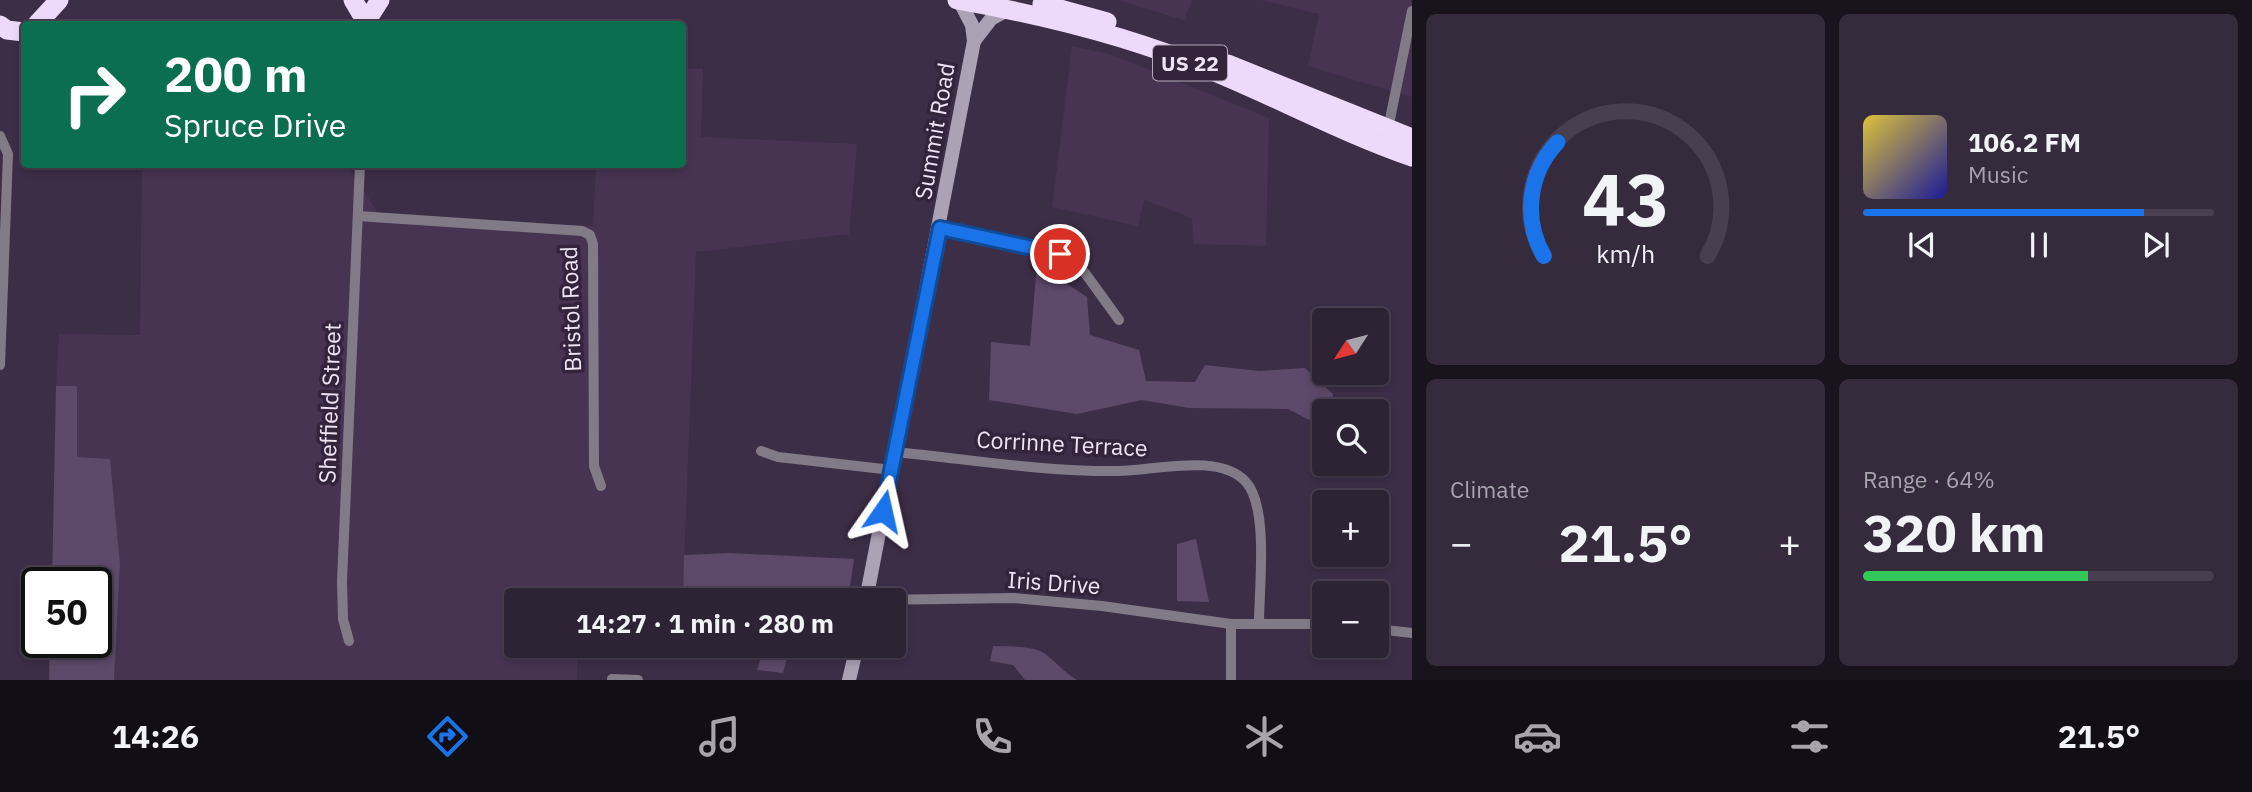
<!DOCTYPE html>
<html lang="en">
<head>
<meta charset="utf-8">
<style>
  body { margin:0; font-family:"IBM Plex Sans",sans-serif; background:#362a3d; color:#f1f3f6; height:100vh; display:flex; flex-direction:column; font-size:26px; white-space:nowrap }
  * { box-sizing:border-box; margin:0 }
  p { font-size:23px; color:#a7a4ad }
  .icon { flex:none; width:38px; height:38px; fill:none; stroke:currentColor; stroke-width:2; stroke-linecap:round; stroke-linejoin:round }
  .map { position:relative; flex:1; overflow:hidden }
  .sheet { display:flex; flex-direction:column; gap:14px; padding:14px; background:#19131d; width:840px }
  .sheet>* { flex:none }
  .top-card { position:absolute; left:21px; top:21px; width:665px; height:147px; border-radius:7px; box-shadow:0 4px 10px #0003,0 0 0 2px #493f50; background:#0b6e4f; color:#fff; overflow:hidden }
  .needle { width:46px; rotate:234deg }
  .fabs { position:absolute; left:1312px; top:308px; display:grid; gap:14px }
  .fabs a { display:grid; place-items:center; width:77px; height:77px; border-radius:7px; background:#2e2235; box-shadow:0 4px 10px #0003,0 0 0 2px #493f50; font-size:35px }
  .speed { position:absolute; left:21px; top:567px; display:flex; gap:14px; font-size:35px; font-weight:700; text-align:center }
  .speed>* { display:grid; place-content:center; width:91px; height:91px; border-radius:50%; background:#2e2235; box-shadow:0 4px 10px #0003,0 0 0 2px #493f50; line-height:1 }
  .speed .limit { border:4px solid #111; border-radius:10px; background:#fff; color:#111 }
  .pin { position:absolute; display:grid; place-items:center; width:60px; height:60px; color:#fff; margin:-30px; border:4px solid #fff; border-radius:50%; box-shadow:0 2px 7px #0007 }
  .me { position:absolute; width:77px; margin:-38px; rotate:11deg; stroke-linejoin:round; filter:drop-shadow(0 0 5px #0008) }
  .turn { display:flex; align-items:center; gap:24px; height:147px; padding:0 28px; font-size:32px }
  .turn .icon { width:91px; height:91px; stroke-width:2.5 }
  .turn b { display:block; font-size:49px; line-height:60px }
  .big { font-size:52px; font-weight:700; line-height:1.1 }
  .sheet .tile { flex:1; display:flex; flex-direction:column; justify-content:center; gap:10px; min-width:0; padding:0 24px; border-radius:10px; background:#362a3d }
  .sheet .dial { align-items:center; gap:0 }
  .dial svg { height:182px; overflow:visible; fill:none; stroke:#493f50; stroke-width:7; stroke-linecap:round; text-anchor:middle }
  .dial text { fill:#f1f3f6; stroke:none }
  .song { display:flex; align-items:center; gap:21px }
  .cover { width:84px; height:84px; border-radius:10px; background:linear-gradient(135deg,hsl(50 70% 55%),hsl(240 70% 35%)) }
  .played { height:7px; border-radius:4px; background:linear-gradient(90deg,#1a73e8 80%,#493f50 80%) }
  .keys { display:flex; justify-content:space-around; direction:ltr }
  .heat { display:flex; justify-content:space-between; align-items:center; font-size:38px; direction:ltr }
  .charge { height:10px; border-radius:5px; background:linear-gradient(90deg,#34c759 64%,#493f50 0) }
  .sheet .tiles { flex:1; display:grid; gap:14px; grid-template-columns:repeat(2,1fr) }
  .trip { position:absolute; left:504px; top:588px; width:402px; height:70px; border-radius:7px; background:#2e2235; box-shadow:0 4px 10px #0003,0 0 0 2px #493f50; font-weight:700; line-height:70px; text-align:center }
  .menu { display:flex; height:112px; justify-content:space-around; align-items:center; background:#120e15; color:#a7a4ad }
  .menu .icon { width:49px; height:49px }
  .menu .current { color:#1a73e8 }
  .menu b { font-size:32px; color:#f1f3f6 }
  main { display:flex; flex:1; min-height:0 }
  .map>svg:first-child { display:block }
  .built { fill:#473453 }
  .green { fill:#5d496a }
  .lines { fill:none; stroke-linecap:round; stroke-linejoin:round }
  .street { stroke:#827b87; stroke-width:10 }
  .secondary { stroke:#ada1b6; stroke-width:14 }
  .highway { stroke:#eddafa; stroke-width:19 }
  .route-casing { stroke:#114b97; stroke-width:18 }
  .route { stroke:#1a73e8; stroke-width:12 }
  .labels { text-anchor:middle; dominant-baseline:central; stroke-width:7; stroke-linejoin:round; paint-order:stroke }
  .shield { fill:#33243c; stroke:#b6aabd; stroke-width:2 }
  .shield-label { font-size:21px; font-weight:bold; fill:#eee4f4 }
  .street-label { font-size:23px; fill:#eee4f4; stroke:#33243c }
</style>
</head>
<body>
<main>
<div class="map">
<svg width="1412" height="680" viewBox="0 0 1412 680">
  <rect width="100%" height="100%" fill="#3d2e47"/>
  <g class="built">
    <polygon points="1118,0 1192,0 1184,20"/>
    <polygon points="1260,0 1412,0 1412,97 1308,66 1319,14"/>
    <polygon points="1072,46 1110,54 1269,118 1266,246 1194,244 1192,218 1144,200 1138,226 1052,207"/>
    <polygon points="683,69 703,69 701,137 857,144 849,234 696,252 683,589 580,588 579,600 516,600 516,646 578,646 577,680 114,680 120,564 110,459 77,457 77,387 56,386 59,334 140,335 142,165 347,165 380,216 593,226 596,165 682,164"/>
  </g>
  <g class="green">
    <polygon points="1037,264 1087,297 1090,335 1139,350 1146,381 1195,382 1205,365 1259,371 1305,368 1333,394 1330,411 1325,411 1325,428 1288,409 1189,408 1142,400 1077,414 989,400 991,342 1030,346"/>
    <polygon points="56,386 77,386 77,457 110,459 120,564 114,680 49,680 50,642 96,642 96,583 52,583"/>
    <polygon points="1196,539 1209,602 1177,601 1177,544"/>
    <polygon points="730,553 854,559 848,600 683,600 684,555"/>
    <polygon points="764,646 791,646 783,673 757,670"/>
    <path d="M993,646C1008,647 1028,645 1042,652C1051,657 1065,673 1077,680H1025L1013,665L990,661Z"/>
  </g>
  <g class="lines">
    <g class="street">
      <polyline points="1388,129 1412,11"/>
      <polyline points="0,136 8,154 0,365"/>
      <polyline points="358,216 582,231 590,235 593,244 594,466 601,486"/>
      <polyline points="940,228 1060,254 1085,273 1119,320"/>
      <polyline points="761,451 778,457 892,470"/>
      <path d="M895,452C968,459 1044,472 1118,471C1154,471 1219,452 1246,482C1269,508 1259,588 1259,623"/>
      <polyline points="873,600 1014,598 1102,606 1231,624 1325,624"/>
      <polyline points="1231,624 1231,680"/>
      <polyline points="1377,629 1412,633"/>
      <polyline points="349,641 343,619 342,581 360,164"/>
      <polyline points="612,679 638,680"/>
    </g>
    <g class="secondary">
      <polyline points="974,41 991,19 1007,10"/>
      <polyline points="866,600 974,41 972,25 959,0"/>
      <polyline points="849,680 857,646"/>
    </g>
    <g class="highway">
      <polyline points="353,0 366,22"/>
      <path d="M957,0C1043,15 1130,36 1210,70C1278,98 1343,133 1412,157"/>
      <polyline points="1042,4 1107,22"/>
      <polyline points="366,22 380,0"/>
      <polyline points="37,24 59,0"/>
      <polyline points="0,25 7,30 24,32"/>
      <polyline points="1228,64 1412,138"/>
    </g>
  </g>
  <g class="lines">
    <defs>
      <polyline id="route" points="883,511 940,228 1060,254"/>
    </defs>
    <use href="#route" class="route-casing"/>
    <use href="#route" class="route"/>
  </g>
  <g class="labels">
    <rect class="shield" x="1153" y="45.5" width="74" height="35" rx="5"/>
    <g class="shield-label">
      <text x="1190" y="63">US 22</text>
    </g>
    <g class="street-label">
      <text transform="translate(934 131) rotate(-80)">Summit Road</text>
      <text transform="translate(570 309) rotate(-92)">Bristol Road</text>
      <text transform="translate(329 403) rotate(-88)">Sheffield Street</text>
      <text transform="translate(1062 443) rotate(3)">Corrinne Terrace</text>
      <text transform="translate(1054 582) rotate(4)">Iris Drive</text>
    </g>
  </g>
</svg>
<div class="fabs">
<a><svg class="needle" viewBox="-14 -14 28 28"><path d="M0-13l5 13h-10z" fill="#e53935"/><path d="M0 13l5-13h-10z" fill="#a7a4ad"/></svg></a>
<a><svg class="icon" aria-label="search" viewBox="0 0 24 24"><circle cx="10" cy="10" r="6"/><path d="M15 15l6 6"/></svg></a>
<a>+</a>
<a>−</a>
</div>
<div class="speed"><div class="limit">50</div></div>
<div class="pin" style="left:1060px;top:254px;background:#d93025"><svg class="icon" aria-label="arrive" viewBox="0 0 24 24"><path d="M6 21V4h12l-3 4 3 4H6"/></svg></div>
<svg class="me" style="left:883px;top:511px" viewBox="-20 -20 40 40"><path d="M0-17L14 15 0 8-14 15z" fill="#1a73e8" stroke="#fff" stroke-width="4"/></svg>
<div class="trip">14:27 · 1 min · 280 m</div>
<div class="top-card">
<div class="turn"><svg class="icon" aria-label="right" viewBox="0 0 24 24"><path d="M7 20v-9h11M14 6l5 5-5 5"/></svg><div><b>200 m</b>Spruce Drive</div></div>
</div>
</div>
<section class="sheet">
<div class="tiles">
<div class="tile dial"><svg viewBox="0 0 100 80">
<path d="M14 69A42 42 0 1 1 86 69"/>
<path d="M14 69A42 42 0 0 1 20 19" stroke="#1a73e8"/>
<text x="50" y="56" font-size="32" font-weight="700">43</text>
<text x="50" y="72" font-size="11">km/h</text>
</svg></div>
<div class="tile">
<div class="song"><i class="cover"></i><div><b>106.2 FM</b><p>Music</p></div></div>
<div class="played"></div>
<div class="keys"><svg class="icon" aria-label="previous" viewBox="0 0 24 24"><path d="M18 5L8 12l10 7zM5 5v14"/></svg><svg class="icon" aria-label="pause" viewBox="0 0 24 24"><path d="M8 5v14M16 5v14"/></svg><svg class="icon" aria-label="next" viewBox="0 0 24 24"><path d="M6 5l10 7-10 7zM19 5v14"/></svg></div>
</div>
<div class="tile"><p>Climate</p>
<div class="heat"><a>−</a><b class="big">21.5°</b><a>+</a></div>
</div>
<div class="tile"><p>Range · 64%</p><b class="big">320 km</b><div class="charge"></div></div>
</div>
</section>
</main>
<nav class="menu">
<b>14:26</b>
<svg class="icon current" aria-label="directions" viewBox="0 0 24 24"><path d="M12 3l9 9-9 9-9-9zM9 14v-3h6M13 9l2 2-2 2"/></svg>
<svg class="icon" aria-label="music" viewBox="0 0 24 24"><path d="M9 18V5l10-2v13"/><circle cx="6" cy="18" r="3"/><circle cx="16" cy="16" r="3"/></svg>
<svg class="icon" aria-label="phone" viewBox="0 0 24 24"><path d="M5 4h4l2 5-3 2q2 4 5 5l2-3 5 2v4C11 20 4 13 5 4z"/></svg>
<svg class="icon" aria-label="climate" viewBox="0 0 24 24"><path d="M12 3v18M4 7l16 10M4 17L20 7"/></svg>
<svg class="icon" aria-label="car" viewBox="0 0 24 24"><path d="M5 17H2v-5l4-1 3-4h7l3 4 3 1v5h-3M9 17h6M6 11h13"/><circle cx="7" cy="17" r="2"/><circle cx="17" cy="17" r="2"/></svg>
<svg class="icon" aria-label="filters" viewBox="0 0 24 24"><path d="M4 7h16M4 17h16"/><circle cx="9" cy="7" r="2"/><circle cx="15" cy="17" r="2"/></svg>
<b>21.5°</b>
</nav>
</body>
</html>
